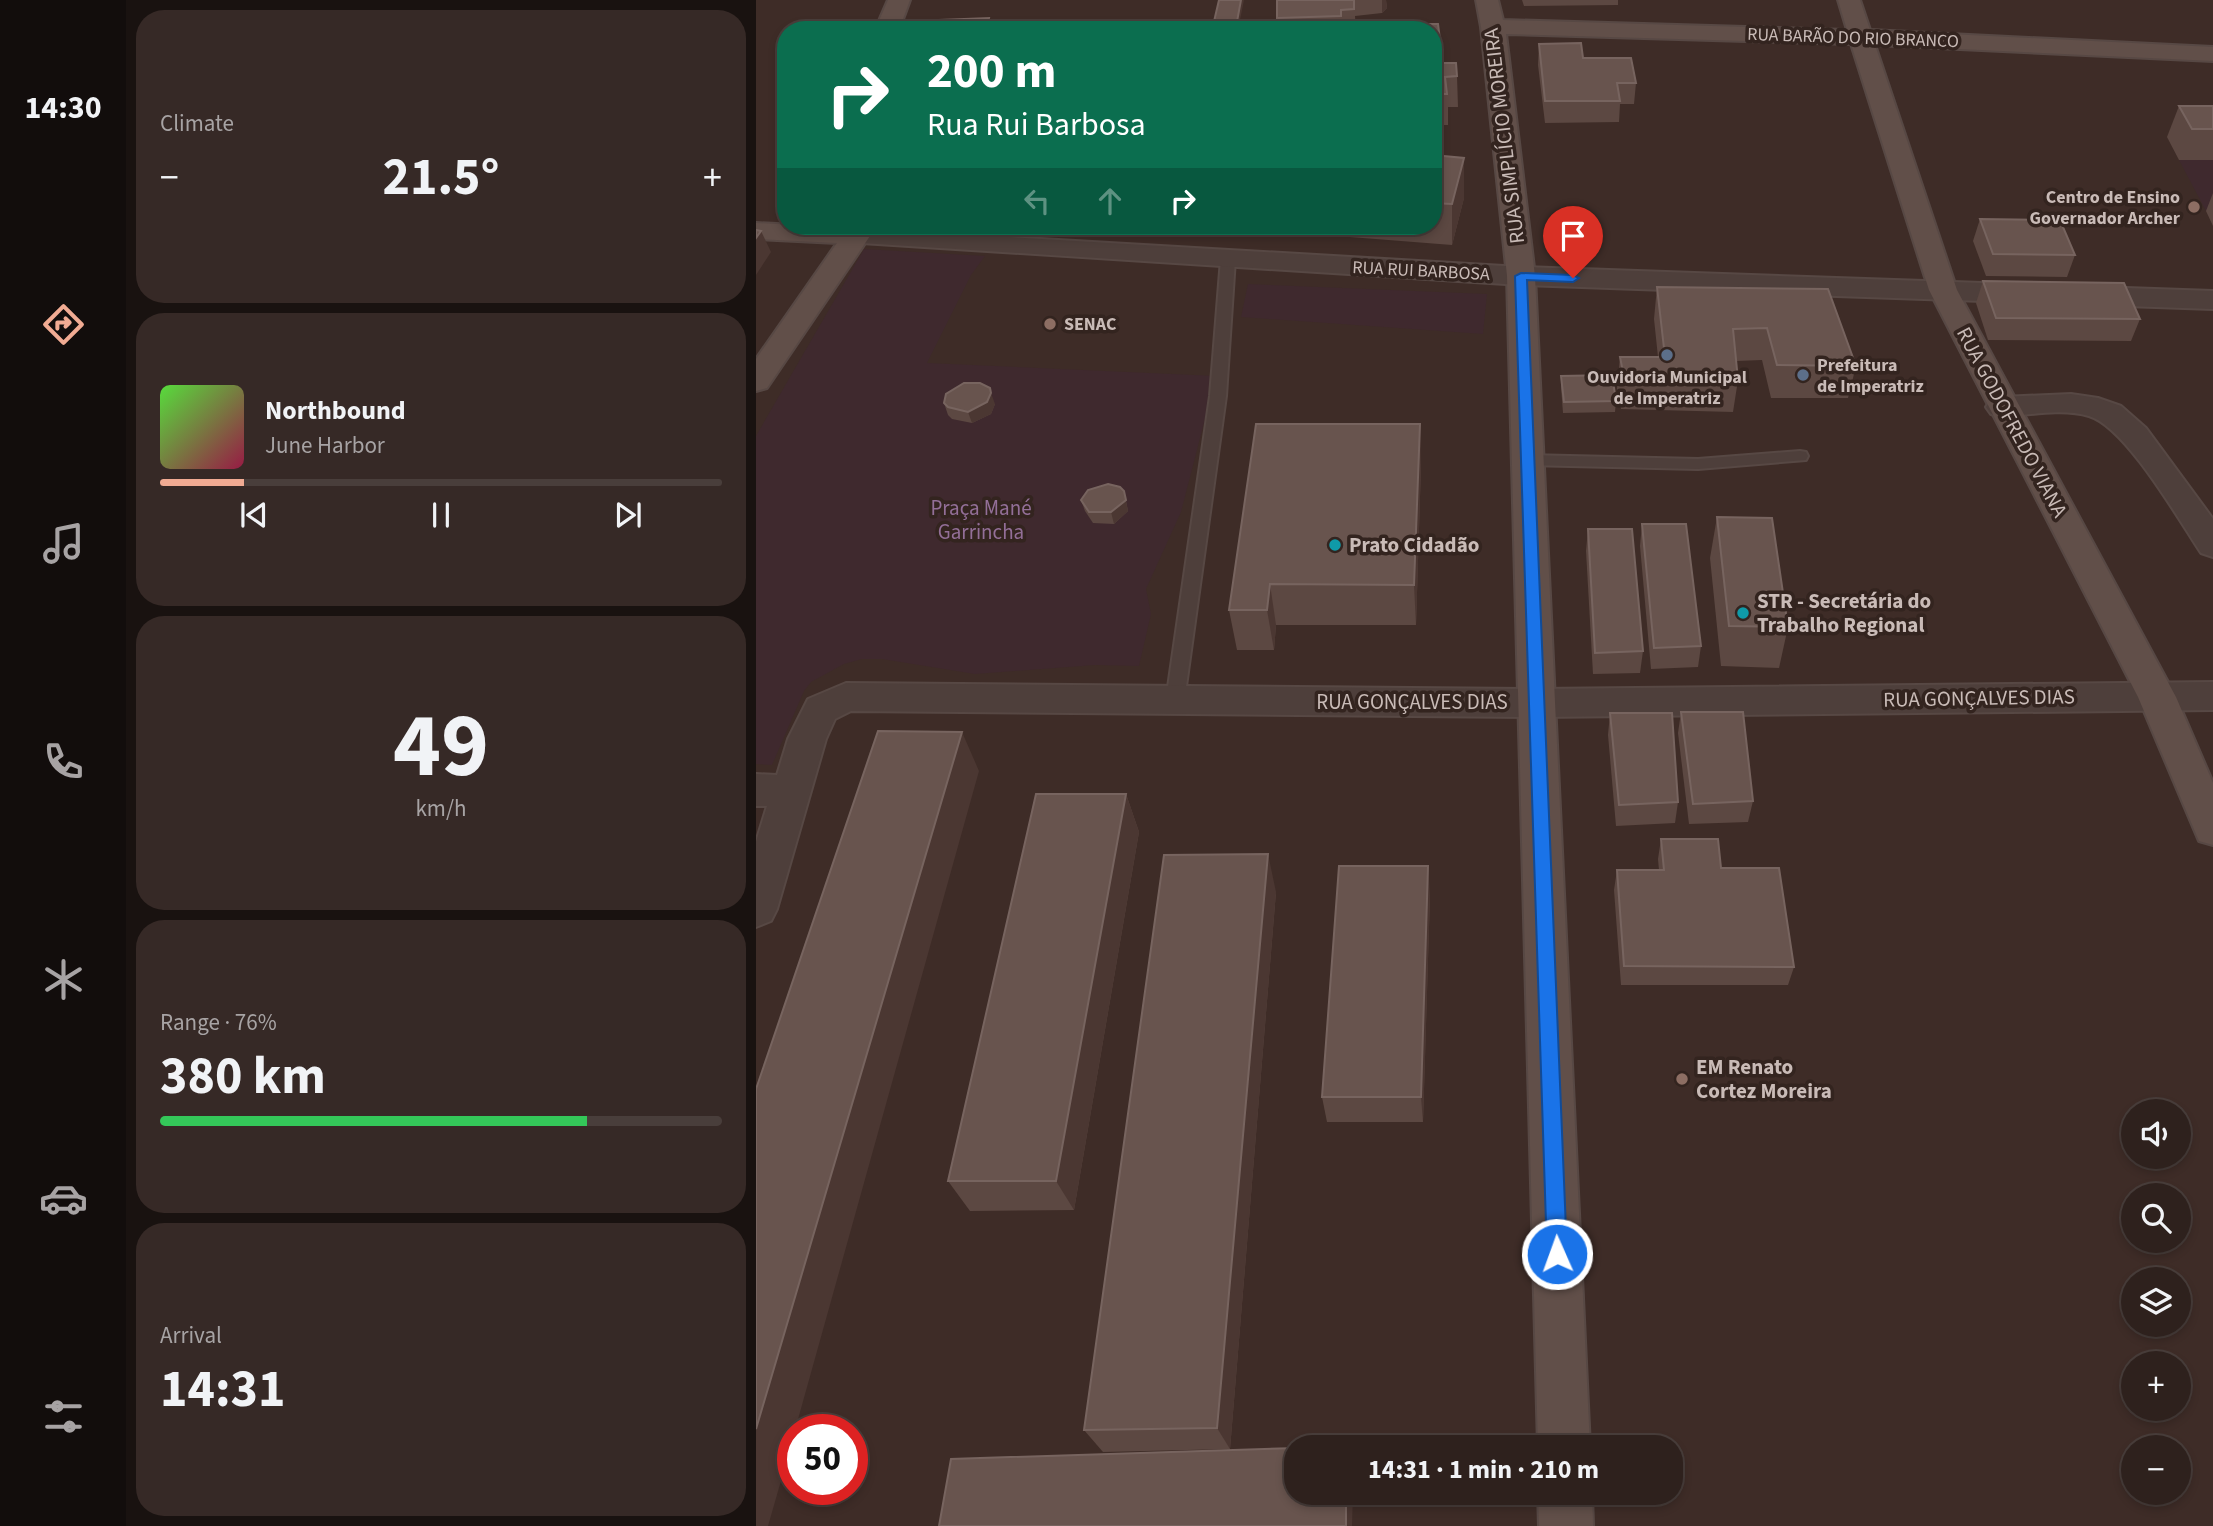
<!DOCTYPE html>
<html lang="en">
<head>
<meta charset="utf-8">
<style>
  body { margin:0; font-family:"Source Sans 3",sans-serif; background:#362926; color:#f1f3f6; height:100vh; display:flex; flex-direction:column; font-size:26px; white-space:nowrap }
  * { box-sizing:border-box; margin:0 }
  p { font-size:23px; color:#a7a3a4 }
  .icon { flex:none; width:38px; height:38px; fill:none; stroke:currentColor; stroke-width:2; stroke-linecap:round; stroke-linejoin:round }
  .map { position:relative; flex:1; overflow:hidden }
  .details { display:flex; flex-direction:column; gap:10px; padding:10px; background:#191210; width:630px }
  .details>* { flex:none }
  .hud { position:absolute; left:21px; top:21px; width:665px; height:214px; border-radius:28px; box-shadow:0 4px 10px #0003,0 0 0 2px #493e3b; background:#0b6e4f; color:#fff; overflow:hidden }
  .buttons { position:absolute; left:1365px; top:1099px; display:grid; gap:14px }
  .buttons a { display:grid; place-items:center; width:70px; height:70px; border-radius:50%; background:#2e211d; box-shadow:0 4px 10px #0003,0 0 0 2px #493e3b; font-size:35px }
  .speed { position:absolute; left:21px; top:1414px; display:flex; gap:14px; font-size:35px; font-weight:700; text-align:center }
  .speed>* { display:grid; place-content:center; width:91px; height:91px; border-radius:50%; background:#2e211d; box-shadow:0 4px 10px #0003,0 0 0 2px #493e3b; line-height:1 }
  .speed .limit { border:10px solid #d22; background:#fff; color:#111 }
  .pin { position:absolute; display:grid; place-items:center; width:60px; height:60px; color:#fff; margin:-72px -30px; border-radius:50% 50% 50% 0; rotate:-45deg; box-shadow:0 0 7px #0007 }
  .pin .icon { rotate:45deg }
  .me { position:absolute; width:77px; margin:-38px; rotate:358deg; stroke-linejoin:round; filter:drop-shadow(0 0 5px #0008) }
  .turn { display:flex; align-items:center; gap:24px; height:147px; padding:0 35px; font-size:32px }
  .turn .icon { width:91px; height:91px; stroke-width:2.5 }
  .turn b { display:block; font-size:49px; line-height:60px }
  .lanes { display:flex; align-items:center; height:66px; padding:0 35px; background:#0003; justify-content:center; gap:35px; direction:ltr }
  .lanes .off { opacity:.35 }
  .big { font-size:52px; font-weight:700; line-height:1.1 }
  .details .card { flex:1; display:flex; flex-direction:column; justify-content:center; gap:10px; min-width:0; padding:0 24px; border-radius:28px; background:#362926 }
  .details .dial { align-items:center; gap:0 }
  .dial b { font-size:91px; line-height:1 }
  .song { display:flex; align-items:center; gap:21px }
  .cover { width:84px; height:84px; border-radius:10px; background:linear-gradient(135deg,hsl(110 70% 55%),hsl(340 70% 35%)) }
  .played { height:7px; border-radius:4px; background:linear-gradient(90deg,#f1ab93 15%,#493e3b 15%) }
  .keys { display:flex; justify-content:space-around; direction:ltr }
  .heat { display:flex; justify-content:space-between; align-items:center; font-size:38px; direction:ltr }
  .charge { height:10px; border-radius:5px; background:linear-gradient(90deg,#34c759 76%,#493e3b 0) }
  .trip { position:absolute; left:528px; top:1435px; width:399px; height:70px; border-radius:28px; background:#2e211d; box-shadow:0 4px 10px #0003,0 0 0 2px #493e3b; font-weight:700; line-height:70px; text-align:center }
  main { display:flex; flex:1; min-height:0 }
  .menu { display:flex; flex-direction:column; width:126px; justify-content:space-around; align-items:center; background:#120d0c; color:#a7a3a4 }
  .menu .icon { width:49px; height:49px }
  .menu .selected { color:#f1ab93 }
  .menu b { font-size:32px; color:#f1f3f6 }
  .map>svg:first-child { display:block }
  .green { fill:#3f292e }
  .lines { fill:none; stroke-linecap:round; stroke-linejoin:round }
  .lane-casing { stroke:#574844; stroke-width:4 }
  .street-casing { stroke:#574844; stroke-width:4 }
  .secondary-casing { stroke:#574844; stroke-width:4 }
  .lane { fill:#4e3f3b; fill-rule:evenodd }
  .street { fill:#4e3f3b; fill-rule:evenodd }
  .secondary { fill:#614f49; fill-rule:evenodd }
  .wall { fill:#5c4842 }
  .shaded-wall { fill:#4b3732 }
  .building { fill:#68544e; stroke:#77645f; stroke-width:2 }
  .route { fill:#1a73e8; stroke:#114b97; stroke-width:2 }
  .education-dot { fill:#8d6e63; stroke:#33241f; stroke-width:2.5 }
  .service-dot { fill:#5c6f8a; stroke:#33241f; stroke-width:2.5 }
  .culture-dot { fill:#0f9aa8; stroke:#33241f; stroke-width:2.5 }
  .labels { text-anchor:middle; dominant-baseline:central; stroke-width:7; stroke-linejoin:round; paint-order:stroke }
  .far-street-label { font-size:18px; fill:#c9bbb7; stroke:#33241f }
  .far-poi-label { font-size:18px; font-weight:bold; fill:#c9bbb7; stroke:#33241f; text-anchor:start }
  .street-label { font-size:21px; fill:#c9bbb7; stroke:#33241f }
  .park-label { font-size:21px; fill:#936f98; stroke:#33241f }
  .poi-label { font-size:21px; font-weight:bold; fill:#c9bbb7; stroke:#33241f; text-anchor:start }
</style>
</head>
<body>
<main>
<nav class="menu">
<b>14:30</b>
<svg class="icon selected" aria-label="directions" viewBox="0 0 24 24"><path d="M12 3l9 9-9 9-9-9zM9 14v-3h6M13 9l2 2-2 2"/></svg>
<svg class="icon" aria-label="music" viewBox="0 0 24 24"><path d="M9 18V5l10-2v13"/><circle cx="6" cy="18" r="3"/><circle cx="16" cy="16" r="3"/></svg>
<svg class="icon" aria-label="phone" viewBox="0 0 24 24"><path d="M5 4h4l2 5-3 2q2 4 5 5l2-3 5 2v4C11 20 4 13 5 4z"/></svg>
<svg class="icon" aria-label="climate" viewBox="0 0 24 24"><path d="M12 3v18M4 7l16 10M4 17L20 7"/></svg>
<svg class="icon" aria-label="car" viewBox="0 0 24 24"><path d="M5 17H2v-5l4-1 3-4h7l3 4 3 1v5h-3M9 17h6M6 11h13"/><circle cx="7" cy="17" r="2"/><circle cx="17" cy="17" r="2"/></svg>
<svg class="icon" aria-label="filters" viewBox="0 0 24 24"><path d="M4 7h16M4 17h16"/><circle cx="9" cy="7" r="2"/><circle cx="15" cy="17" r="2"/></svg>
</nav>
<section class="details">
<div class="card"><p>Climate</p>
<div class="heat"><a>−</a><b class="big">21.5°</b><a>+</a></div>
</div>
<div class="card">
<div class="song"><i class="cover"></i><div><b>Northbound</b><p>June Harbor</p></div></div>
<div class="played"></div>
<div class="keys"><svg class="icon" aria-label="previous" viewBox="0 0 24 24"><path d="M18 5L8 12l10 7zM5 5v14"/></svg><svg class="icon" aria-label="pause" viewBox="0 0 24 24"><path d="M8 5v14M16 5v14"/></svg><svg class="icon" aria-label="next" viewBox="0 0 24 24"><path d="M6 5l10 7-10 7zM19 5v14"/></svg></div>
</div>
<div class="card dial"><b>49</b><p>km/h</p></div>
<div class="card"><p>Range · 76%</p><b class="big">380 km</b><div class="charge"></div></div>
<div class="card"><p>Arrival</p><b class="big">14:31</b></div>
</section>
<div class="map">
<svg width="1457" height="1526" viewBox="0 0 1457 1526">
  <rect width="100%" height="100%" fill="#3e2c27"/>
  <g class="green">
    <polygon points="1423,160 1457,160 1457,211 1450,211"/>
    <polygon points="108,249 229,256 215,275 171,363 460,376 425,512 390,589 395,614 383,666 339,665 219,674 126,659 106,659 88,664 55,682 48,691 16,765 0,764 0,436"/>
    <polygon points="492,284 731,294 727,334 485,317"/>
  </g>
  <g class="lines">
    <defs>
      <g id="lane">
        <polygon points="472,255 479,259 470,396 428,701 426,706 412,706 410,701 454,396 465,259"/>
        <polygon points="1044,451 1050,452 1052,456 1050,460 942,469 771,465 763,460 771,455 942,459"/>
      </g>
      <g id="street">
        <polygon points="100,228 765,267 1457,291 1457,309 765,285 90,242 86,236 90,230"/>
        <path d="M1315,394L1342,398L1365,406L1390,428L1457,519V557L1445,553C1423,520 1370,427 1333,416C1306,408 1273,415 1246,417L1235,414L1230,407L1235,400L1246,397Z"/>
        <polygon points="1457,682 1457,710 782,717 95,711 79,719 70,739 21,909 15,921 0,927 0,842 11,806 0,806 0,774 21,775 32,739 52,699 90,683 782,689"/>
      </g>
      <g id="secondary">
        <polygon points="132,0 154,0 143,30 119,30"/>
        <polygon points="720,0 742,0 747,20 1091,30 1082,0 1104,0 1114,30 1457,47 1457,61 1119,45 1201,290 1420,697 1457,783 1457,845 1443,841 1382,697 1173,290 1095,44 750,34 779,276 834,1447 782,1447 751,276 725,27"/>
        <polygon points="0,223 100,228 110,230 114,236 11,388 0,391 0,359 81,243 0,239"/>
        <polygon points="782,1493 836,1493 837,1526 783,1526"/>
      </g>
    </defs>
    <use href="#lane" class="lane-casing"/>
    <use href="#street" class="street-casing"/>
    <use href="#secondary" class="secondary-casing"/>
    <use href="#lane" class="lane"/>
    <use href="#street" class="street"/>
    <use href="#secondary" class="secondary"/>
  </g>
  <g class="wall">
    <polygon points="521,0 630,0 631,8 626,13 599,16 600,30 522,30"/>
    <polygon points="766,0 862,0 862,5 768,6"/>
    <polygon points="624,24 682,24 687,63 700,63 701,76 702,107 692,107 692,125 677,125 677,30 624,30"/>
    <polygon points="783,44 827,58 880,83 878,104 864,104 863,122 789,123 782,65"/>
    <polygon points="1423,106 1457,106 1457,160 1423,160 1411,137"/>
    <polygon points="677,155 708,158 708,198 696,245 452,226 677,226"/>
    <polygon points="1457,193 1457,226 1450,211"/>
    <polygon points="1224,219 1319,255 1311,277 1230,276 1217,241"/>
    <polygon points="1227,281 1384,319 1375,341 1232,340 1220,303"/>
    <polygon points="901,287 1072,289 1100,366 1092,398 1015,398 1006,360 980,361 982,380 977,412 865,409 861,389 864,357 902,357 898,319"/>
    <polygon points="805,376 860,401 859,412 807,413 805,387"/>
    <polygon points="188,403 239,404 235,414 216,423 196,419 192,415"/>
    <polygon points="665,465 660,625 520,625 518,650 481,650 473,610"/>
    <polygon points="368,491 372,511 358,524 337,523 329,511 325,500"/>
    <polygon points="961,517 1032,627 1023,668 965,666 954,558"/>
    <polygon points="886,524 945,646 942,667 895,669 884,546"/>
    <polygon points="832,529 887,651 884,673 837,674 830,551"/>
    <polygon points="925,712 997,801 992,822 933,824 922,733"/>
    <polygon points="854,713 922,802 919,823 860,826 852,735"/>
    <polygon points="370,794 383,832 318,1210 214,1211 192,1181"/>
    <polygon points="905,839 965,868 1038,967 1032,985 865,985 858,890 861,870 903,870 902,859"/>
    <polygon points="520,892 474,1449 347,1452 328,1430"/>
    <polygon points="674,895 667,1122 571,1122 566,1097"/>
  </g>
  <g class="shaded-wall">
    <polygon points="485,0 488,0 482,30 480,27"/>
    <polygon points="626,0 630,0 631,8 626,13"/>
    <polygon points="233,18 236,30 230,30"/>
    <polygon points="708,158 708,198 696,245 696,204"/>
    <polygon points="5,231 15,252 0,275 0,238"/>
    <polygon points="235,393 239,404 235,414 216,423 212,412"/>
    <polygon points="664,424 665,465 660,625 658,585"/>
    <polygon points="368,491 372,511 358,524 355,512"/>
    <polygon points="514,584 520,625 518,650 511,610"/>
    <polygon points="206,732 223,771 39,1430 37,1430 37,1439 12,1526 0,1526 0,1429"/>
    <polygon points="370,794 383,832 318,1210 300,1181"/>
    <polygon points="512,854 520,892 474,1449 461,1428"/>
    <polygon points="672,866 674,895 667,1122 665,1097"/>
    <polygon points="590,1493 597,1493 596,1526 590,1526"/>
  </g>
  <g class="building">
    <polygon points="463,0 485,0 480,27 518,26 517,30 456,30"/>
    <polygon points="521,0 598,0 598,9 585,10 585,16 521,18"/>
    <polygon points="233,18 230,30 179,30 183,20"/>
    <polygon points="624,24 682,24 687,63 700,63 701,76 689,77 691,94 677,94 677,30 625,30"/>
    <polygon points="825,43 827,58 875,58 880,83 861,83 864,101 789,101 783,44"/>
    <polygon points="1423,106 1457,106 1457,129 1436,129"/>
    <polygon points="677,155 708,158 696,204 677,203"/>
    <polygon points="1224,219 1304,220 1319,255 1237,254"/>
    <polygon points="0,230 5,231 0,238"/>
    <polygon points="1227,281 1368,283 1384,319 1240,318"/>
    <polygon points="901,287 1072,289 1100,366 1021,365 1011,328 977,329 982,380 868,377 864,357 909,357"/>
    <polygon points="856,375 860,401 808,402 805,376"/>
    <polygon points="208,383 224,383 234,388 235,393 231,402 212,412 192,407 188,403 190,394"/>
    <polygon points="500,424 664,424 658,585 514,584 511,610 473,610"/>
    <polygon points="352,484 364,487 368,491 370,500 355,512 333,512 325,500 332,490"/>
    <polygon points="961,517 1016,518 1032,627 973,626"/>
    <polygon points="886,524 930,524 945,646 898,648"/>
    <polygon points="832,529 876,529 887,651 839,653"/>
    <polygon points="925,712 987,712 997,801 937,804"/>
    <polygon points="854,713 916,713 922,802 863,805"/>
    <polygon points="122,731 206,732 0,1429 0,1089"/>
    <polygon points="280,794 370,794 300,1181 192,1181"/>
    <polygon points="905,839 962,839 965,868 1023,868 1038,967 868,966 861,870 908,870"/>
    <polygon points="512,854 461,1428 328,1430 408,855"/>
    <polygon points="583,866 672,866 665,1097 566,1097"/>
    <polygon points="541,1448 541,1493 590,1493 590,1526 183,1526 195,1459"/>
  </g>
  <polygon class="route" points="765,273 817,275 823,278 817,282 771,280 811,1254 808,1261 801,1264 794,1261 791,1254 759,276"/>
  <g class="education-dot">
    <circle cx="1438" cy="207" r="7"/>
    <circle cx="294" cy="324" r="7"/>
    <circle cx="926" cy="1079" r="7"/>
  </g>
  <g class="service-dot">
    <circle cx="911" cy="355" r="7"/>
    <circle cx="1047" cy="375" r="7"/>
  </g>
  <g class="culture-dot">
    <circle cx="579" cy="545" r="7"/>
    <circle cx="987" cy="613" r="7"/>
  </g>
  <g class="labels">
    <g class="far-street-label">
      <text transform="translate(1097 38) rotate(2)">RUA BARÃO DO RIO BRANCO</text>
      <text transform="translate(665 271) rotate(3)">RUA RUI BARBOSA</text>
    </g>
    <g class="far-poi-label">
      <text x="1424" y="197" text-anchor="end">Centro de Ensino<tspan x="1424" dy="21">Governador Archer</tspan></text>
      <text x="308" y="324">SENAC</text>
      <text x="1061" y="365">Prefeitura<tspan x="1061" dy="21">de Imperatriz</tspan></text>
      <text x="911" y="377" text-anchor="middle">Ouvidoria Municipal<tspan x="911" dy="21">de Imperatriz</tspan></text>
    </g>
    <g class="street-label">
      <text transform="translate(748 136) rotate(-97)">RUA SIMPLÍCIO MOREIRA</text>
      <text transform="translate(1256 422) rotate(62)">RUA GODOFREDO VIANA</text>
      <text transform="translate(1223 698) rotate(-1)">RUA GONÇALVES DIAS</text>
      <text x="656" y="702">RUA GONÇALVES DIAS</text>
    </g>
    <g class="park-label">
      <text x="225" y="508">Praça Mané<tspan x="225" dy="24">Garrincha</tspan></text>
    </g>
    <g class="poi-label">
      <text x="593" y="545">Prato Cidadão</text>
      <text x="1001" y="601">STR - Secretária do<tspan x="1001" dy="24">Trabalho Regional</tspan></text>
      <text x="940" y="1067">EM Renato<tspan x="940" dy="24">Cortez Moreira</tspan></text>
    </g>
  </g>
</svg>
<div class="buttons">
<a><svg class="icon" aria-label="sound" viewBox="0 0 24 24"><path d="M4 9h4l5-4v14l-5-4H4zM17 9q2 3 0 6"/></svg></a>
<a><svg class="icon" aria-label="search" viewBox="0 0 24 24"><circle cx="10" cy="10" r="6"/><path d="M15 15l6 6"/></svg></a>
<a><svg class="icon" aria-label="layers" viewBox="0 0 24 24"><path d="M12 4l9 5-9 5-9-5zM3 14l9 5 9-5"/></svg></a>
<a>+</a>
<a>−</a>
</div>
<div class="speed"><div class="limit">50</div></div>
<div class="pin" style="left:817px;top:278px;background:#d93025"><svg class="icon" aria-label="arrive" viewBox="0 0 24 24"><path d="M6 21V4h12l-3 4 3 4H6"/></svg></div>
<svg class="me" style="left:801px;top:1254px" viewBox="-20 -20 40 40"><circle r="17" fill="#1a73e8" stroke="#fff" stroke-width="3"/><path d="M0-11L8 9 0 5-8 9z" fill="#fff"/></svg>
<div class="trip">14:31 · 1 min · 210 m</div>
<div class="hud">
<div class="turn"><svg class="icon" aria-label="right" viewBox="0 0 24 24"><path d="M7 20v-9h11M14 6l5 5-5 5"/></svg><div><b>200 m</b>Rua Rui Barbosa</div></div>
<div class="lanes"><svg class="icon off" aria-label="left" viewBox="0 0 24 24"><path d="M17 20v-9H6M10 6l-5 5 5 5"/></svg><svg class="icon off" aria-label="ahead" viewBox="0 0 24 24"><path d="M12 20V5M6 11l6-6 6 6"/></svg><svg class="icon" aria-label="right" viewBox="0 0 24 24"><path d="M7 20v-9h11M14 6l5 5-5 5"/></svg></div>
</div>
</div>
</main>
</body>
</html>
